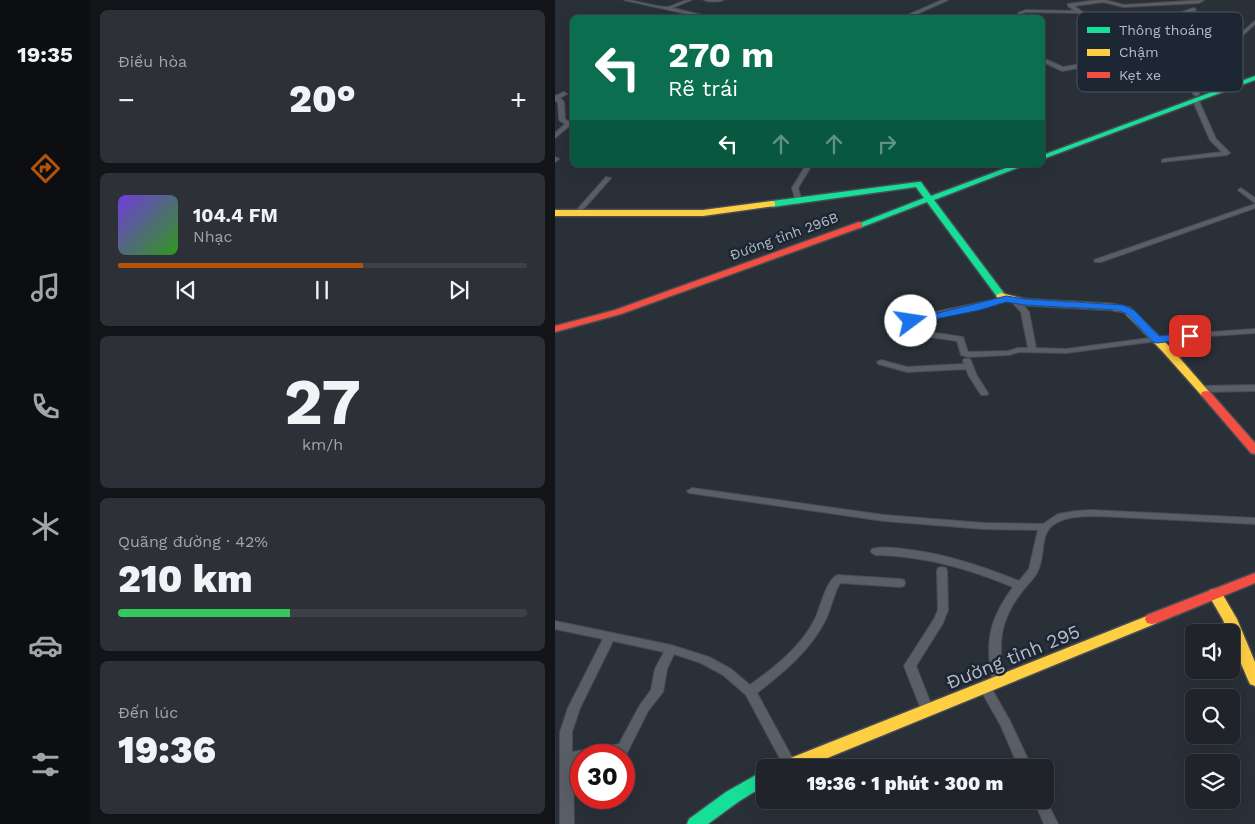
<!DOCTYPE html>
<html lang="vi">
<head>
<meta charset="utf-8">
<style>
  body { margin:0; font-family:"Work Sans",sans-serif; background:#2d3036; color:#f1f3f6; height:100vh; display:flex; flex-direction:column; font-size:19px; white-space:nowrap }
  * { box-sizing:border-box; margin:0 }
  p { font-size:16px; color:#a2a4a8 }
  .icon { flex:none; width:28px; height:28px; fill:none; stroke:currentColor; stroke-width:2; stroke-linecap:round; stroke-linejoin:round }
  .map { position:relative; flex:1; overflow:hidden }
  .details { display:flex; flex-direction:column; gap:10px; padding:10px; background:#121417; width:465px }
  .details>* { flex:none }
  .hud { position:absolute; left:15px; top:15px; width:475px; height:152px; border-radius:8px; box-shadow:0 5px 20px #0002,0 0 0 1px #3d4147; background:#0b6e4f; color:#fff; overflow:hidden }
  .fabs { position:absolute; left:630px; top:624px; display:grid; gap:10px }
  .fabs a { display:grid; place-items:center; width:55px; height:55px; border-radius:8px; background:#20242a; box-shadow:0 5px 20px #0002,0 0 0 1px #3d4147; font-size:25px }
  .speed { position:absolute; left:15px; top:744px; display:flex; gap:10px; font-size:25px; font-weight:700; text-align:center }
  .speed>* { display:grid; place-content:center; width:65px; height:65px; border-radius:50%; background:#20242a; box-shadow:0 5px 20px #0002,0 0 0 1px #3d4147; line-height:1 }
  .speed .limit { border:8px solid #d22; background:#fff; color:#111 }
  .pin { position:absolute; display:grid; place-items:center; width:42px; height:42px; color:#fff; margin:-21px; border-radius:10px; box-shadow:0 2px 8px #0006 }
  .me { position:absolute; width:55px; margin:-28px; rotate:76deg; stroke-linejoin:round; filter:drop-shadow(0 0 4px #0008) }
  .turn { display:flex; align-items:center; gap:18px; height:105px; padding:0 15px; font-size:22px }
  .turn .icon { width:65px; height:65px; stroke-width:2.5 }
  .turn b { display:block; font-size:35px; line-height:42px }
  .lanes { display:flex; align-items:center; height:48px; padding:0 15px; background:#0003; justify-content:center; gap:25px; direction:ltr }
  .lanes .off { opacity:.35 }
  .big { font-size:38px; font-weight:800; line-height:1.1 }
  .details .widget { flex:1; display:flex; flex-direction:column; justify-content:center; gap:8px; min-width:0; padding:0 18px; border-radius:8px; background:#2d3036 }
  .details .dial { align-items:center; gap:0 }
  .dial b { font-size:65px; line-height:1 }
  .song { display:flex; align-items:center; gap:15px }
  .cover { width:60px; height:60px; border-radius:8px; background:linear-gradient(135deg,hsl(260 70% 55%),hsl(110 70% 35%)) }
  .played { height:5px; border-radius:2px; background:linear-gradient(90deg,#b45309 60%,#3d4147 60%) }
  .keys { display:flex; justify-content:space-around; direction:ltr }
  .heat { display:flex; justify-content:space-between; align-items:center; font-size:28px; direction:ltr }
  .charge { height:8px; border-radius:4px; background:linear-gradient(90deg,#34c759 42%,#3d4147 0) }
  .trip { position:absolute; left:201px; top:759px; width:298px; height:50px; border-radius:8px; background:#20242a; box-shadow:0 5px 20px #0002,0 0 0 1px #3d4147; font-weight:800; line-height:50px; text-align:center }
  main { display:flex; flex:1; min-height:0 }
  .dock { display:flex; flex-direction:column; width:90px; justify-content:space-around; align-items:center; background:#0d0e11; color:#a2a4a8 }
  .dock .icon { width:35px; height:35px }
  .dock .selected { color:#b45309 }
  .dock b { font-size:22px; color:#f1f3f6 }
  .map>svg:first-child { display:block }
  .lines { fill:none; stroke-linecap:round; stroke-linejoin:round }
  .street-casing { stroke:#484c55; stroke-width:2 }
  .fast-casing { stroke:#484c55; stroke-width:3 }
  .slow-casing { stroke:#484c55; stroke-width:3 }
  .jam-casing { stroke:#484c55; stroke-width:3 }
  .street { fill:#5a5e66; fill-rule:evenodd }
  .fast { fill:#16e098; fill-rule:evenodd }
  .slow { fill:#ffcf43; fill-rule:evenodd }
  .jam { fill:#f24e42; fill-rule:evenodd }
  .route { fill:#1a73e8; stroke:#114b97 }
  .labels { text-anchor:middle; dominant-baseline:central; stroke-width:5; stroke-linejoin:round; paint-order:stroke }
  .far-street-label { font-size:14px; fill:#b4bcc9; stroke:#1d2633 }
  .near-street-label { font-size:19px; fill:#b4bcc9; stroke:#1d2633 }
  .key { fill:#1d2633; stroke:#4a5360; stroke-width:1 }
  .key-label { font-size:14px; fill:#b4bcc9 }
</style>
</head>
<body>
<main>
<nav class="dock">
<b>19:35</b>
<svg class="icon selected" aria-label="directions" viewBox="0 0 24 24"><path d="M12 3l9 9-9 9-9-9zM9 14v-3h6M13 9l2 2-2 2"/></svg>
<svg class="icon" aria-label="music" viewBox="0 0 24 24"><path d="M9 18V5l10-2v13"/><circle cx="6" cy="18" r="3"/><circle cx="16" cy="16" r="3"/></svg>
<svg class="icon" aria-label="phone" viewBox="0 0 24 24"><path d="M5 4h4l2 5-3 2q2 4 5 5l2-3 5 2v4C11 20 4 13 5 4z"/></svg>
<svg class="icon" aria-label="climate" viewBox="0 0 24 24"><path d="M12 3v18M4 7l16 10M4 17L20 7"/></svg>
<svg class="icon" aria-label="car" viewBox="0 0 24 24"><path d="M5 17H2v-5l4-1 3-4h7l3 4 3 1v5h-3M9 17h6M6 11h13"/><circle cx="7" cy="17" r="2"/><circle cx="17" cy="17" r="2"/></svg>
<svg class="icon" aria-label="filters" viewBox="0 0 24 24"><path d="M4 7h16M4 17h16"/><circle cx="9" cy="7" r="2"/><circle cx="15" cy="17" r="2"/></svg>
</nav>
<section class="details">
<div class="widget"><p>Điều hòa</p>
<div class="heat"><a>−</a><b class="big">20°</b><a>+</a></div>
</div>
<div class="widget">
<div class="song"><i class="cover"></i><div><b>104.4 FM</b><p>Nhạc</p></div></div>
<div class="played"></div>
<div class="keys"><svg class="icon" aria-label="previous" viewBox="0 0 24 24"><path d="M18 5L8 12l10 7zM5 5v14"/></svg><svg class="icon" aria-label="pause" viewBox="0 0 24 24"><path d="M8 5v14M16 5v14"/></svg><svg class="icon" aria-label="next" viewBox="0 0 24 24"><path d="M6 5l10 7-10 7zM19 5v14"/></svg></div>
</div>
<div class="widget dial"><b>27</b><p>km/h</p></div>
<div class="widget"><p>Quãng đường · 42%</p><b class="big">210 km</b><div class="charge"></div></div>
<div class="widget"><p>Đến lúc</p><b class="big">19:36</b></div>
</section>
<div class="map">
<svg width="700" height="824" viewBox="0 0 700 824">
  <rect width="100%" height="100%" fill="#2a3038"/>
  <g class="lines">
    <defs>
      <g id="street">
        <path d="M69,0C81,0 104,8 113,7C121,5 127,0 136,0L117,8L161,18H150Z"/>
        <path d="M149,0H168C164,2 153,2 149,0Z"/>
        <polygon points="387,0 393,0 353,18 346,18"/>
        <polygon points="543,0 550,0 569,5 649,0 644,3 569,7 548,2 519,6 565,38 650,65 700,21 700,24 645,75 644,94 641,96 638,94 639,75 647,68 585,49 550,63 507,71 488,62 488,59 490,59 508,67 547,61 581,47 561,40 524,13 471,12 465,14 463,13 471,10 520,11 513,6 513,4"/>
        <polygon points="639,8 641,10 636,11 649,14 647,15 627,12"/>
        <polygon points="9,92 12,94 5,98 9,102 10,119 17,124 0,138 0,133 10,124 4,120 3,103 0,100 0,96"/>
        <polygon points="639,100 644,101 661,139 675,153 672,155 607,162 607,160 609,159 667,152 655,140 638,101"/>
        <polygon points="0,157 4,159 0,162"/>
        <polygon points="251,165 257,165 243,188 247,202 244,204 241,202 237,188"/>
        <polygon points="51,177 56,178 24,214 20,214 20,212"/>
        <polygon points="686,188 700,198 700,203 684,191 683,190"/>
        <polygon points="700,204 700,208 546,262 540,262 539,260"/>
        <polygon points="451,297 455,299 454,301 375,317 354,326 367,331 408,337 413,352 414,352 453,351 463,348 473,348 466,312 456,301 460,299 463,299 474,312 481,348 511,349 625,334 700,329 700,333 625,338 511,353 464,352 454,355 413,357 406,355 402,341 362,335 331,320 335,318 348,323 370,314"/>
        <polygon points="409,359 415,359 416,361 422,376 433,393 432,395 426,395 414,376 411,369 352,372 323,364 322,362 326,360 352,367 409,364 408,361"/>
        <polygon points="700,385 700,391 646,392 642,389 646,386"/>
        <path d="M137,488L329,515L429,523L488,524L503,514L521,511L536,510L700,518V524L543,516C528,516 511,516 498,525C485,535 490,554 484,568C481,578 472,584 466,593C444,621 443,645 449,680L447,683L443,685L439,683C436,677 435,671 435,664C431,632 440,612 458,587C414,569 370,556 321,555L317,553L316,551L317,549C327,546 339,548 348,549C388,553 427,566 464,581L474,569L483,530L429,529L329,521L134,493L132,491Z"/>
        <polygon points="387,567 391,568 392,571 393,610 388,623 361,666 378,709 376,712 372,714 368,712 366,709 349,666 379,619 383,610 382,571 383,568"/>
        <path d="M283,575L345,579L349,580L350,583L349,586L345,587L285,583C279,593 276,608 271,619C255,651 229,672 202,693L239,761L241,765L240,768H230L191,695L168,675L146,663L119,654L112,669L108,692L93,711L72,753L63,755H26V761L18,762L19,824H5V732L13,708L48,639L0,629V621L116,645L154,657L176,669L195,685C220,667 246,647 260,619C266,607 271,579 283,575ZM58,641L109,652L100,669L96,690L85,705L64,744L17,752V732L25,708Z"/>
        <polygon points="430,682 434,684 455,721 477,768 464,768 446,726 424,687 426,684"/>
        <polygon points="490,797 491,800 503,824 489,824 479,800 490,800"/>
      </g>
      <g id="fast">
        <polygon points="700,76 700,80 488,159 488,155"/>
        <polygon points="459,165 470,165 379,200 451,296 446,299 443,298 372,202 307,227 304,228 300,225 369,198 361,187 217,207 213,204 217,201 363,182 366,182 376,196"/>
        <polygon points="210,770 210,785 183,802 153,824 132,824 134,819 171,792"/>
      </g>
      <g id="slow">
        <polygon points="217,201 220,202 220,206 148,216 0,216 0,210 148,210"/>
        <polygon points="446,293 470,299 557,304 575,308 616,348 656,394 655,396 647,396 608,352 569,312 557,310 470,305 443,298 441,296 443,294"/>
        <polygon points="660,589 665,590 682,619 700,662 700,686 695,684 693,680 676,640 676,632 673,632 668,620 653,594 655,590"/>
        <polygon points="597,614 602,615 604,619 602,623 248,768 221,768 223,763"/>
      </g>
      <g id="jam">
        <polygon points="304,222 307,223 307,227 66,314 0,332 0,326 60,310"/>
        <polygon points="651,391 655,392 700,443 700,454 696,453 647,396 646,394 647,392"/>
        <polygon points="700,573 700,583 602,623 597,624 592,623 590,619 592,615"/>
      </g>
    </defs>
    <use href="#street" class="street-casing"/>
    <use href="#fast" class="fast-casing"/>
    <use href="#slow" class="slow-casing"/>
    <use href="#jam" class="jam-casing"/>
    <use href="#street" class="street"/>
    <use href="#fast" class="fast"/>
    <use href="#slow" class="slow"/>
    <use href="#jam" class="jam"/>
  </g>
  <polygon class="route" points="451,296 470,299 568,305 579,310 604,336 635,333 640,336 635,339 602,343 598,342 572,314 562,310 470,305 451,302 425,310 356,324 351,321"/>
  <g class="labels">
    <g class="far-street-label">
      <text transform="translate(229 236) rotate(-20)">Đường tỉnh 296B</text>
    </g>
    <g class="near-street-label">
      <text transform="translate(458 657) rotate(-22)">Đường tỉnh 295</text>
    </g>
  </g>
  <rect x="522" y="12" width="166" height="80" rx="8" class="key"/>
  <rect x="532" y="27" width="23" height="6" fill="#16e098"/>
  <rect x="532" y="49" width="23" height="7" fill="#ffcf43"/>
  <rect x="532" y="72" width="23" height="6" fill="#f24e42"/>
  <g class="key-label">
    <text x="564" y="35">Thông thoáng</text>
    <text x="564" y="57">Chậm</text>
    <text x="564" y="80">Kẹt xe</text>
  </g>
</svg>
<div class="fabs">
<a><svg class="icon" aria-label="sound" viewBox="0 0 24 24"><path d="M4 9h4l5-4v14l-5-4H4zM17 9q2 3 0 6"/></svg></a>
<a><svg class="icon" aria-label="search" viewBox="0 0 24 24"><circle cx="10" cy="10" r="6"/><path d="M15 15l6 6"/></svg></a>
<a><svg class="icon" aria-label="layers" viewBox="0 0 24 24"><path d="M12 4l9 5-9 5-9-5zM3 14l9 5 9-5"/></svg></a>
</div>
<div class="speed"><div class="limit">30</div></div>
<div class="pin" style="left:635px;top:336px;background:#d93025"><svg class="icon" aria-label="arrive" viewBox="0 0 24 24"><path d="M6 21V4h12l-3 4 3 4H6"/></svg></div>
<svg class="me" style="left:356px;top:321px" viewBox="-20 -20 40 40"><circle r="19" fill="#fff"/><path d="M0-13L10 11 0 6-10 11z" fill="#1a73e8"/></svg>
<div class="trip">19:36 · 1 phút · 300 m</div>
<div class="hud">
<div class="turn"><svg class="icon" aria-label="left" viewBox="0 0 24 24"><path d="M17 20v-9H6M10 6l-5 5 5 5"/></svg><div><b>270 m</b>Rẽ trái</div></div>
<div class="lanes"><svg class="icon" aria-label="left" viewBox="0 0 24 24"><path d="M17 20v-9H6M10 6l-5 5 5 5"/></svg><svg class="icon off" aria-label="ahead" viewBox="0 0 24 24"><path d="M12 20V5M6 11l6-6 6 6"/></svg><svg class="icon off" aria-label="ahead" viewBox="0 0 24 24"><path d="M12 20V5M6 11l6-6 6 6"/></svg><svg class="icon off" aria-label="right" viewBox="0 0 24 24"><path d="M7 20v-9h11M14 6l5 5-5 5"/></svg></div>
</div>
</div>
</main>
</body>
</html>
